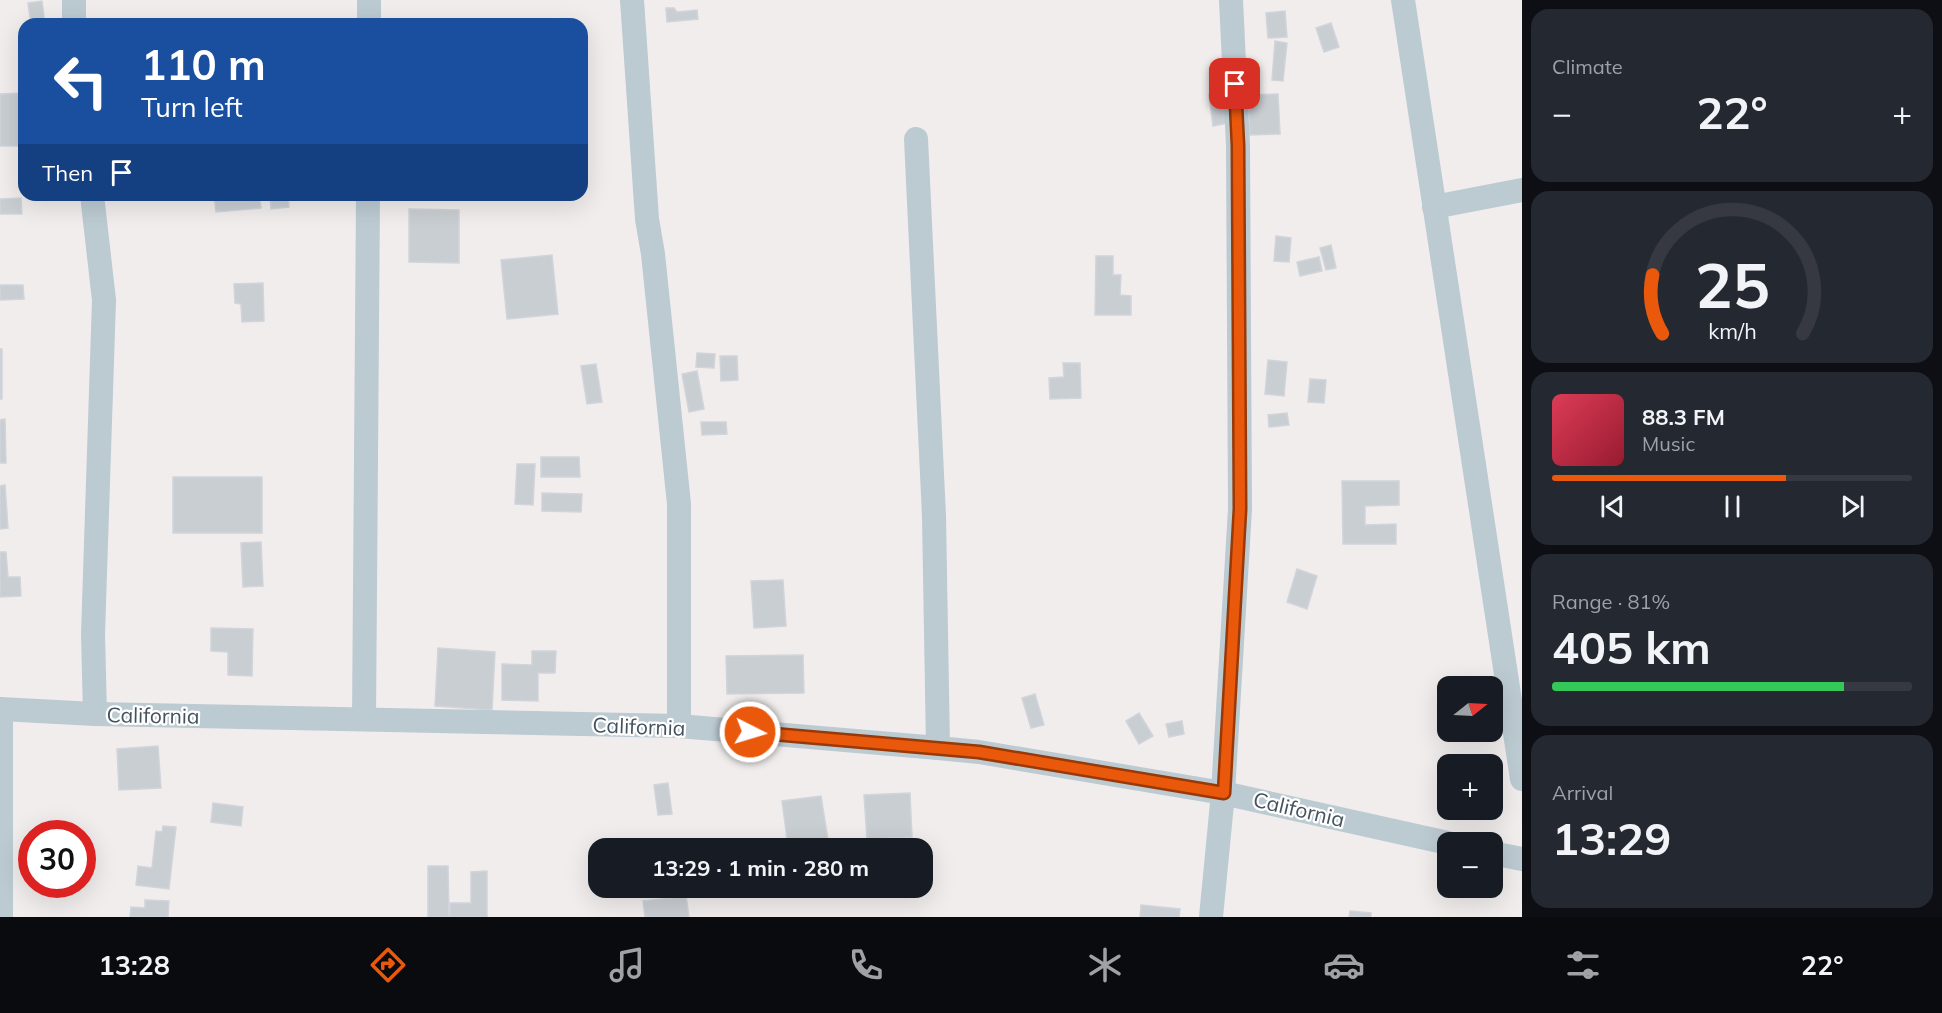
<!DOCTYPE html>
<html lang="en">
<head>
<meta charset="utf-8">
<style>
  body { margin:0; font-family:Mulish,sans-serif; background:#242831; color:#f1f3f6; height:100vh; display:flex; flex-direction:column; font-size:22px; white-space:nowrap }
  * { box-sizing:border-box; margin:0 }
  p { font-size:20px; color:#9ea1a6 }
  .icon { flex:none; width:33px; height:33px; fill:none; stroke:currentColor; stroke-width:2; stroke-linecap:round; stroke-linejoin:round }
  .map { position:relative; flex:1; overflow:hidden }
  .side { display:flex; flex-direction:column; gap:9px; padding:9px; background:#0d0f14; width:420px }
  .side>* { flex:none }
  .banner { position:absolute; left:18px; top:18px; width:570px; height:183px; border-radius:18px; box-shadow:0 6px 24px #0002; background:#1a4fa0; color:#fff; overflow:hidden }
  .needle { width:39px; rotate:72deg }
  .fabs { position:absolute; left:1437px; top:676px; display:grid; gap:12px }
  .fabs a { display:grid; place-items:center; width:66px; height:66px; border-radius:12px; background:#171b24; box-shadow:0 6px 24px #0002; font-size:30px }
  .speed { position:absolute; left:18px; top:820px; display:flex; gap:12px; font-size:30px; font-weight:700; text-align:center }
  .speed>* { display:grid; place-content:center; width:78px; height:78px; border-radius:50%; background:#171b24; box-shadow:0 6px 24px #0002; line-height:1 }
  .speed .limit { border:9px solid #d22; background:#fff; color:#111 }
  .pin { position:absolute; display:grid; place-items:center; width:51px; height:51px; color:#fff; margin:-26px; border-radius:12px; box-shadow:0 3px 9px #0006 }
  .me { position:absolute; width:66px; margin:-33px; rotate:95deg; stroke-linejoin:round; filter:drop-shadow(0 0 4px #0008) }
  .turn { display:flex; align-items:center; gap:21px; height:126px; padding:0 24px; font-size:27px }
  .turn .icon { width:78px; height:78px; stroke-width:2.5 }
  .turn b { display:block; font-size:42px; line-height:51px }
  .then { display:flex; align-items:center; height:57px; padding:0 24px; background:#0003; gap:12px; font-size:22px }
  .big { font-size:45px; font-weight:700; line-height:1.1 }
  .side .card { flex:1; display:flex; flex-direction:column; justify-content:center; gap:9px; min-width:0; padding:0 21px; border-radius:18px; background:#242831 }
  .side .dial { align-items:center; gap:0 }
  .dial svg { height:156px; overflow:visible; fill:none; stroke:#363941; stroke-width:7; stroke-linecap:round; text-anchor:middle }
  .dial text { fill:#f1f3f6; stroke:none }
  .song { display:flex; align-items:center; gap:18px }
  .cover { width:72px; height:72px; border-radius:9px; background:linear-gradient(135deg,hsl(350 70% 55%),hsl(350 70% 35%)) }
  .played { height:6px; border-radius:3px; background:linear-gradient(90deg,#ea580c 65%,#363941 65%) }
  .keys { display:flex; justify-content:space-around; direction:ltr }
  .heat { display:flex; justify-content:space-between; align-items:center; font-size:33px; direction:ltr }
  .charge { height:9px; border-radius:4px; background:linear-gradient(90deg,#34c759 81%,#363941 0) }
  .trip { position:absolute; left:588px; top:838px; width:345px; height:60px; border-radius:18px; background:#171b24; box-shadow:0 6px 24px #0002; font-weight:700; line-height:60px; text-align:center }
  .dock { display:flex; height:96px; justify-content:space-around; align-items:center; background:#090b0e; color:#9ea1a6 }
  .dock .icon { width:42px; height:42px }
  .dock .current { color:#ea580c }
  .dock b { font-size:27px; color:#f1f3f6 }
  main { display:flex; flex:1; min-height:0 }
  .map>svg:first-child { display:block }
  .building { fill:#c9ced3; stroke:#d1d4da; stroke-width:1.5 }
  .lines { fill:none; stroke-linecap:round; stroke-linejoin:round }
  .minor { stroke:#bccad2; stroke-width:24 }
  .route-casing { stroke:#983908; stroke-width:15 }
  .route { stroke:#ea580c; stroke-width:10 }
  .labels { text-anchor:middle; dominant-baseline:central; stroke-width:4.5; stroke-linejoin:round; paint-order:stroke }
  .street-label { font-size:21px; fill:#44535d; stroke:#fff }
</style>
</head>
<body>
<main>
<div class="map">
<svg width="1522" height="917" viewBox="0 0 1522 917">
  <rect width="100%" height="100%" fill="#f1eded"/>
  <g class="building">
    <polygon points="42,1 45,24 31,24 28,3"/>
    <polygon points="666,8 674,8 677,12 697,10 698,19 667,22"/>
    <polygon points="1285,11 1287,37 1268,38 1266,13"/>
    <polygon points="1331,23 1339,47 1324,52 1316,28"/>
    <polygon points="1275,41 1287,43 1283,81 1272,80"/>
    <polygon points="24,93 24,146 0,146 0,94"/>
    <polygon points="1223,93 1228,123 1213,126 1209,95"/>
    <polygon points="1278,94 1280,134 1250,135 1248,95"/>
    <polygon points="214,195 259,195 261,208 216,212"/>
    <polygon points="270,195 288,195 289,207 271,209"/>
    <polygon points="21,198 22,214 0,214 0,199"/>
    <polygon points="409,209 459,210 459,263 409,262"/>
    <polygon points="1276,236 1291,238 1289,262 1274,261"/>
    <polygon points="1331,245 1336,268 1326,270 1320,248"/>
    <polygon points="552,255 558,314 507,319 501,260"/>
    <polygon points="1096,256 1113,256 1113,275 1121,275 1120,295 1131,296 1131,315 1095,315"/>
    <polygon points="1319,257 1322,271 1300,276 1297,262"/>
    <polygon points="263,283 264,321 242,322 241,304 235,303 234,284"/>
    <polygon points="0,285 23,285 24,299 0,300"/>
    <rect x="0" y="349" width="2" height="50"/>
    <polygon points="697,353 715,354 714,368 696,367"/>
    <polygon points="720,356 737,356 738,380 721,381"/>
    <polygon points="1268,360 1287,362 1284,396 1265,394"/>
    <polygon points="1063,363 1080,363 1081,398 1050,399 1049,378 1064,377"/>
    <polygon points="596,364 602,402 587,404 581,366"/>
    <polygon points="697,371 704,409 689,412 682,374"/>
    <polygon points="1310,379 1326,380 1324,403 1308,402"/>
    <polygon points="1287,413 1289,425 1269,427 1268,415"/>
    <polygon points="5,419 6,463 0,463 0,420"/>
    <polygon points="701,422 726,422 727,434 702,435"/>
    <polygon points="541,457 579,457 580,477 541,477"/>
    <polygon points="517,464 535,464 533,505 515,504"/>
    <rect x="173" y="477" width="89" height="56"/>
    <polygon points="1342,481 1399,481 1399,505 1365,506 1365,525 1396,524 1396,544 1343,544"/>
    <polygon points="5,485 8,528 0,529 0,486"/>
    <polygon points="542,493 582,494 581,512 542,511"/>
    <polygon points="261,542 263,586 243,587 241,543"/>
    <polygon points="0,552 6,552 8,577 20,577 21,596 0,597"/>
    <polygon points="1297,569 1317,576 1307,609 1287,602"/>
    <polygon points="783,580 786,626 754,628 751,581"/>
    <polygon points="211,628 253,629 252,676 228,675 228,652 211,651"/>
    <polygon points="438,648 495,652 492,710 435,706"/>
    <polygon points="532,651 556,651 555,673 538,673 538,701 502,700 502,664 532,665"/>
    <polygon points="803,655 804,693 727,694 726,656"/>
    <polygon points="1035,694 1044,725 1031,728 1022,698"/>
    <polygon points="1139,713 1153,736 1139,744 1126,721"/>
    <polygon points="1182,721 1184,734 1169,737 1166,724"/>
    <polygon points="158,746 161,788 119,790 117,749"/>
    <polygon points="668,783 672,814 658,815 654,785"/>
    <polygon points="910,793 912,837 867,839 864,795"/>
    <polygon points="821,796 828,840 788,846 782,801"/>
    <polygon points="213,803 243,807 241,826 211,822"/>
    <polygon points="163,826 176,827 169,889 136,885 138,866 152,868 156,831 162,832"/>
    <polygon points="428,866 448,866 449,917 428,917"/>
    <polygon points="487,871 487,917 450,917 450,903 471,903 471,872"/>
    <polygon points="671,888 685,888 689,917 645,917 643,901 672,898"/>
    <polygon points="145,900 169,901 168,917 130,917 131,907 145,908"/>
    <polygon points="1141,905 1180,909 1179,917 1140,917"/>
    <polygon points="1350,911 1371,913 1371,917 1349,917"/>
  </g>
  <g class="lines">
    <g class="minor">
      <polyline points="632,0 647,219 653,254 679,504 679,726"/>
      <polyline points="1403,0 1522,779"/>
      <polyline points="74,24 74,0"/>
      <polyline points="369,24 369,0"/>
      <polyline points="916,139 934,516 938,748"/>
      <polyline points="92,195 104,300 93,634 95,714"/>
      <polyline points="1434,207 1522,190"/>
      <polyline points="0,709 95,714 679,726 938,748 979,752 1223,793 1448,843"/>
      <polyline points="364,719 368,195"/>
      <polyline points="1492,853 1522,859"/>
      <polyline points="1,917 1,709"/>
      <polyline points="1211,917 1223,793 1240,509 1238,146 1231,0"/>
    </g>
  </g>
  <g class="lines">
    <defs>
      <polyline id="route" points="750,732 979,752 1224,793 1240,509 1238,146 1235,84"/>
    </defs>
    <use href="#route" class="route-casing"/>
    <use href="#route" class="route"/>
  </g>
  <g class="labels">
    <g class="street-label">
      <text transform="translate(153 715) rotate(1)">California</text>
      <text transform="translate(639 726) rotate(2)">California</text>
      <text transform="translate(1299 809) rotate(13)">California</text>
    </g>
  </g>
</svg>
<div class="fabs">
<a><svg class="needle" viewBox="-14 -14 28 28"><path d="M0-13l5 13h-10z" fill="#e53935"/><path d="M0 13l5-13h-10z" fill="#9ea1a6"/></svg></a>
<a>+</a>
<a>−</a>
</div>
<div class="speed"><div class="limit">30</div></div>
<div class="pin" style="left:1235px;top:84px;background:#d93025"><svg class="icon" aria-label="arrive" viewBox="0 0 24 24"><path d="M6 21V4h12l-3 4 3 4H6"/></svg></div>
<svg class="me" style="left:750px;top:732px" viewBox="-20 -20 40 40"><circle r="17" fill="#ea580c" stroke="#fff" stroke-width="3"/><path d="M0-11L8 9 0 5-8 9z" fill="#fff"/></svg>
<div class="trip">13:29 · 1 min · 280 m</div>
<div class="banner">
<div class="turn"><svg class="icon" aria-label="left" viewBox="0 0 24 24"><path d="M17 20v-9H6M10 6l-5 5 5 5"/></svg><div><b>110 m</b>Turn left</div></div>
<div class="then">Then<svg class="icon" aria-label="arrive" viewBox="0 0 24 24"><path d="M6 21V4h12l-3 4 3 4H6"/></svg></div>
</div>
</div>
<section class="side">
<div class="card"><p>Climate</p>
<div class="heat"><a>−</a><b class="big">22°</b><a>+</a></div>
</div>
<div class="card dial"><svg viewBox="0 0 100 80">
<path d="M14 69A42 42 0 1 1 86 69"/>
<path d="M14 69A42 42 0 0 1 9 39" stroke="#ea580c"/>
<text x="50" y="56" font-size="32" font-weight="700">25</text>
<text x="50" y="72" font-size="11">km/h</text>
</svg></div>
<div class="card">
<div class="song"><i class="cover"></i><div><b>88.3 FM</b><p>Music</p></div></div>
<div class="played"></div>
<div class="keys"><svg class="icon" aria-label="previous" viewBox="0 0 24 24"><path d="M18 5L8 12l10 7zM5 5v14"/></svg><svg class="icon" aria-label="pause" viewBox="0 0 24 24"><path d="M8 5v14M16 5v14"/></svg><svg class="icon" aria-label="next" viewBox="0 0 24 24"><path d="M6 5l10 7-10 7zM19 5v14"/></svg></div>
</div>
<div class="card"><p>Range · 81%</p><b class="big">405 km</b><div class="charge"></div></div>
<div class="card"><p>Arrival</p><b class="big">13:29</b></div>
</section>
</main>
<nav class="dock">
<b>13:28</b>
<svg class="icon current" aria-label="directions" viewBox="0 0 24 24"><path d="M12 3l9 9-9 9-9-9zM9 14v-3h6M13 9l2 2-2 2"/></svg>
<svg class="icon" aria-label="music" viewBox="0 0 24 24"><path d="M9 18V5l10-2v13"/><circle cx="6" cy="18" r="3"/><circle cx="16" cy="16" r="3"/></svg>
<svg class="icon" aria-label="phone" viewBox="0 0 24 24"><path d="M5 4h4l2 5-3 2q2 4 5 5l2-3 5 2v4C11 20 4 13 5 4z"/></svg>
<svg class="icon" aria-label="climate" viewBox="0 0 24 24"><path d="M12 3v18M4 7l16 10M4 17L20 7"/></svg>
<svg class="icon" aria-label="car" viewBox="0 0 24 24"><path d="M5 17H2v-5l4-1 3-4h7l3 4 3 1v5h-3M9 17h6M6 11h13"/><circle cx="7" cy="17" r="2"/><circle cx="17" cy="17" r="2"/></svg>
<svg class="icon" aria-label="filters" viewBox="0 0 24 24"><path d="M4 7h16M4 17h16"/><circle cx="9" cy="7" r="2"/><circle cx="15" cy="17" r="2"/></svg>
<b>22°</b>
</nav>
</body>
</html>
